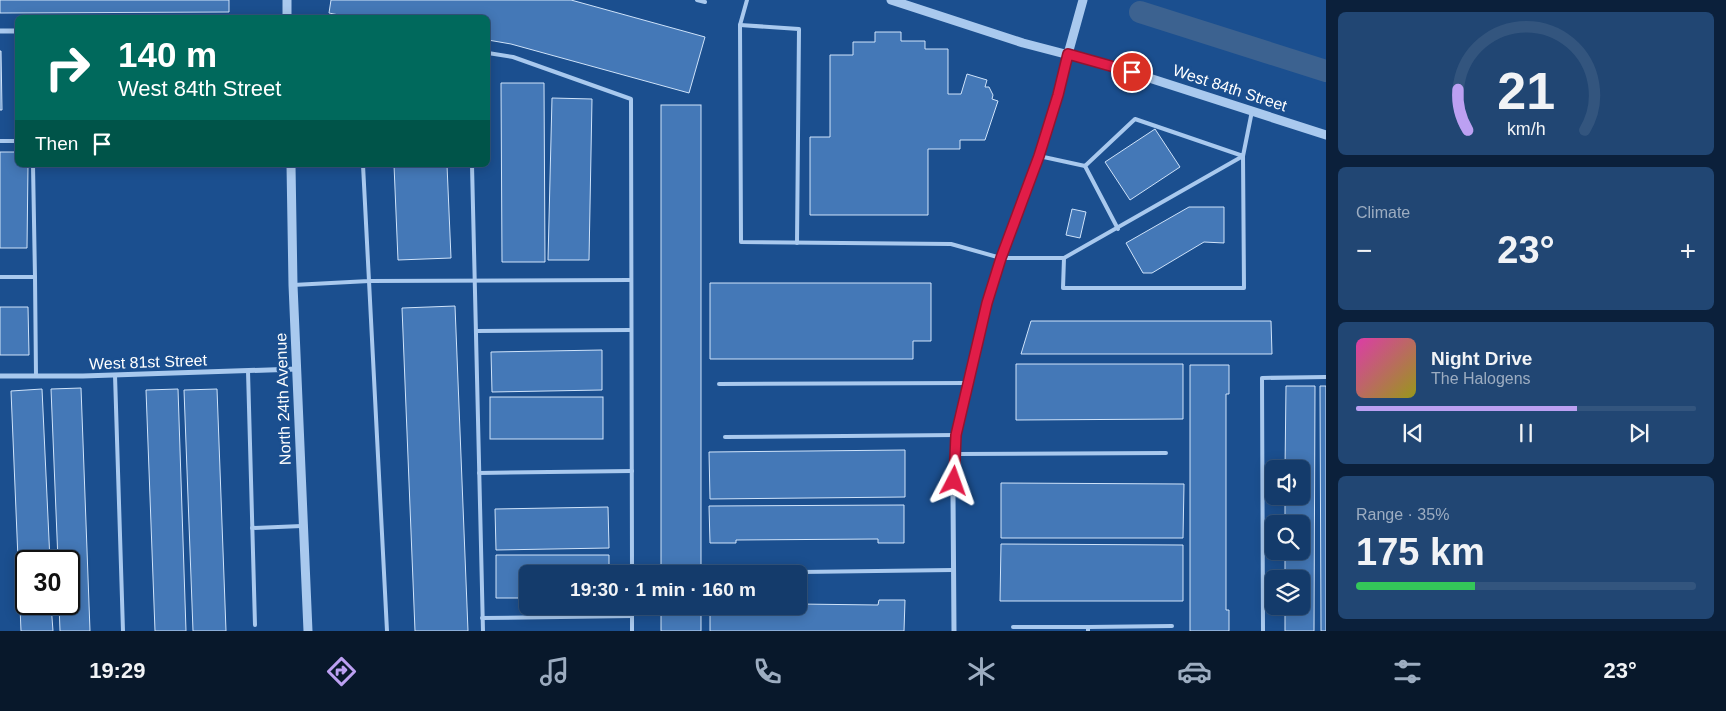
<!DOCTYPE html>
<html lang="en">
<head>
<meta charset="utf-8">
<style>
  body { margin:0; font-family:Arial,sans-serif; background:#214673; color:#f1f3f6; height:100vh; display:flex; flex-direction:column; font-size:19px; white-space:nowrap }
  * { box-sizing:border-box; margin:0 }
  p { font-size:16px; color:#9dadc1 }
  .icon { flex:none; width:28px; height:28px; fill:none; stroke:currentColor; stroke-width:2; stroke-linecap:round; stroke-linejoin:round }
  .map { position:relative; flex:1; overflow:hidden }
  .sheet { display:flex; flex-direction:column; gap:12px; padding:12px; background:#0b203b; width:400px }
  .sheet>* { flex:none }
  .top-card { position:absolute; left:15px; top:15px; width:475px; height:152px; border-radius:8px; box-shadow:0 2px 12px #0003,0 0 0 1px #33557e; background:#00695c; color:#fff; overflow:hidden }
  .controls { position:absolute; left:1265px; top:460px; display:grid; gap:10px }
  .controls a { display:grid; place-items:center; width:45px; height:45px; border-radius:8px; background:#143b6b; box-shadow:0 2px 12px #0003,0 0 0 1px #33557e; font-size:25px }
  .speed { position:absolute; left:15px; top:550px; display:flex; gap:10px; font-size:25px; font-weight:700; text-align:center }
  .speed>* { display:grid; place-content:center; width:65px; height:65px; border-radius:50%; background:#143b6b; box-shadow:0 2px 12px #0003,0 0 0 1px #33557e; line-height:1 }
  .speed .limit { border:2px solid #111; border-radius:8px; background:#fff; color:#111 }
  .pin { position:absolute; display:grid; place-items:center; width:42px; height:42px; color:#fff; margin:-21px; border:2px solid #fff; border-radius:50%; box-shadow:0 1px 5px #0007 }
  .me { position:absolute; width:55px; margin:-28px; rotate:4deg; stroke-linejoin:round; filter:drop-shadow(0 0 4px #0008) }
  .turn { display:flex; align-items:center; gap:18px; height:105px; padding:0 20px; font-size:22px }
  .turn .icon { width:65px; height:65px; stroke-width:2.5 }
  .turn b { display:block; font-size:35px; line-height:42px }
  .then { display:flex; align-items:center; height:48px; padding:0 20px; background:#0003; gap:10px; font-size:19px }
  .big { font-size:38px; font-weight:600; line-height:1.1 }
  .sheet .tile { flex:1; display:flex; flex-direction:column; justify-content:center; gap:8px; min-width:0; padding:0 18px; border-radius:8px; background:#214673 }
  .sheet .dial { align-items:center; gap:0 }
  .dial svg { height:130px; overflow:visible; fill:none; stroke:#33557e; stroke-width:7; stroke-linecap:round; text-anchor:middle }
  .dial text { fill:#f1f3f6; stroke:none }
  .song { display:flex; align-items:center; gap:15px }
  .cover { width:60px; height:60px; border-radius:8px; background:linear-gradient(135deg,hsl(320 70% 55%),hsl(60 70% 35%)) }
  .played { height:5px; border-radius:2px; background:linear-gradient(90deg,#bca0f2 65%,#33557e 65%) }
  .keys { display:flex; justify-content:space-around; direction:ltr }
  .heat { display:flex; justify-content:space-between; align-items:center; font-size:28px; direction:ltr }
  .charge { height:8px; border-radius:4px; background:linear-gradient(90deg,#34c759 35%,#33557e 0) }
  .trip { position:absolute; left:519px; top:565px; width:288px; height:50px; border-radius:8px; background:#143b6b; box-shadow:0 2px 12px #0003,0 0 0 1px #33557e; font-weight:600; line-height:50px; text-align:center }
  .tabs { display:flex; height:80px; justify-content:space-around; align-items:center; background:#08182b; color:#9dadc1 }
  .tabs .icon { width:35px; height:35px }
  .tabs .active { color:#bca0f2 }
  .tabs b { font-size:22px; color:#f1f3f6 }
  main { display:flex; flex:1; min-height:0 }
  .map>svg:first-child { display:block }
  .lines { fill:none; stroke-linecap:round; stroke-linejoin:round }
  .canal { stroke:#3c6290; stroke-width:22 }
  .building { fill:#4478b7; stroke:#cfe3fa }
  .service { stroke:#a9c9ee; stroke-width:4 }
  .minor { stroke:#a9c9ee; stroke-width:5 }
  .tertiary { stroke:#a9c9ee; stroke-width:9 }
  .route-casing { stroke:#92132f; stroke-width:12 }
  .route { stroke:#e11d48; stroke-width:9 }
  .labels { text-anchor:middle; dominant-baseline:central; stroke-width:5; stroke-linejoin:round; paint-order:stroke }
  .street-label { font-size:16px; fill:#fff; stroke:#1b4f8f }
</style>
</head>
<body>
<main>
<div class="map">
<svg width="1326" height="631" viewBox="0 0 1326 631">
  <rect width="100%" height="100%" fill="#1b4f8f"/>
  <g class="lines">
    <polyline class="canal" points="1140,12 1326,71"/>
  </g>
  <g class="building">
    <polygon points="0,0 229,0 229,12 0,13"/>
    <polygon points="331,0 571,0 705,37 689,93 511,44 488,40 488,18 354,18 329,13"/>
    <polygon points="875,32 901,32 901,41 925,41 925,49 948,49 948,94 961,94 967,74 987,80 985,87 989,87 993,95 992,99 998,101 985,140 960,140 960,149 928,149 928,215 810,215 810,137 830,137 830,55 853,55 853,42 875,42"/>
    <polygon points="0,51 1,51 2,110 0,110"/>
    <polygon points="501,83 544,83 545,262 502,262"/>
    <polygon points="552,98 592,99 589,260 548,260"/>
    <rect x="661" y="105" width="40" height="469"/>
    <polygon points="1155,129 1180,167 1130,200 1105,162"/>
    <polygon points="0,152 18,152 18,165 28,165 27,248 0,248"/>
    <polygon points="394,165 447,165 451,258 398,260"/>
    <polygon points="1189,207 1224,207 1224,243 1204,242 1152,273 1143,273 1126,243"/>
    <polygon points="1072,209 1086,212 1080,238 1066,235"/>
    <polygon points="710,283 931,283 931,341 913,341 913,359 710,359"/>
    <polygon points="455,306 468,631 415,631 402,308"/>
    <polygon points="0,307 28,307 29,355 0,355"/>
    <polygon points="1031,321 1271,321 1272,354 1021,354"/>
    <polygon points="602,350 602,390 492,392 491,352"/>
    <polygon points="1016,364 1183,364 1183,419 1016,420"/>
    <polygon points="1190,365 1229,365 1229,394 1226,394 1226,610 1229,610 1229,631 1190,631"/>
    <polygon points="1286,386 1315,386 1314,631 1285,631 1285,606 1301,606 1301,579 1285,579 1285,551 1301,551 1301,524 1285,524 1285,496 1301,496 1301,469 1285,469"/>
    <polygon points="1320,386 1326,386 1326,631 1321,631"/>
    <polygon points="81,388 90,631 60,631 59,604 69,604 69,561 58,561 51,389"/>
    <polygon points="42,389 50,561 26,561 26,604 51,604 53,631 21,631 11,391"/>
    <polygon points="178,389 186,631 155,631 146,390"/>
    <polygon points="217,389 226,631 193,631 184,390"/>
    <rect x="490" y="397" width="113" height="42"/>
    <polygon points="905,450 905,497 710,499 709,452"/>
    <polygon points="1001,483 1184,484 1183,538 1001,538"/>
    <polygon points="904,505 904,543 878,543 878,539 736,540 736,543 710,543 709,506"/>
    <polygon points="608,507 609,548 496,550 495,509"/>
    <polygon points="1001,544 1183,545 1183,601 1000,601"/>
    <polygon points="496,555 609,555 609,574 528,574 528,598 496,598"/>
    <polygon points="879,600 905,600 904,631 710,631 710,606 798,606 798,604 878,605"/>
    <rect x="661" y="606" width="40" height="25"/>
  </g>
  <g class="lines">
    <g class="service">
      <polyline points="697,0 705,2"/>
      <polyline points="747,0 740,25 741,242 951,244 1001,258 1064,258 1063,288 1244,288 1243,156 1064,258"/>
      <polyline points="740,25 799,29 797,243"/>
      <polyline points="488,53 513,57 631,99 632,574"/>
      <polyline points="0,141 18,141"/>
      <polyline points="1039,156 1085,166 1135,119 1243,156 1252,111"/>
      <polyline points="33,165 35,277"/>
      <polyline points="472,165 483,631"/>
      <polyline points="1085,166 1118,229"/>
      <polyline points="0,277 35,277 36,376"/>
      <polyline points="293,285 369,281 363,165"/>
      <polyline points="476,331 631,330"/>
      <polyline points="248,371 255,625"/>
      <polyline points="115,375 123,631"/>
      <polyline points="719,384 968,383"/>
      <polyline points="725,437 956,435"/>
      <polyline points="956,454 1166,453"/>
      <polyline points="479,473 632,471"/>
      <polyline points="252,528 302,526"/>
      <polyline points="734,573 953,570"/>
      <polyline points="632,606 632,631"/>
      <polyline points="482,618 632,616"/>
      <polyline points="1013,627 1088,627 1088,631"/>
      <polyline points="1088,627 1172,626"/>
      <polyline points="387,631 369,281 631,280"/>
      <polyline points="1263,631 1262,378 1326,377"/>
    </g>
    <g class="minor">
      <polyline points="0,31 18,31"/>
      <polyline points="0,376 83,376 297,369"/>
      <polyline points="954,631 953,494 956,435 987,303 1001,258 1039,156 1058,95 1068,54"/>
    </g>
    <g class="tertiary">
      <polyline points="287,0 287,18"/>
      <polyline points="891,0 1023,43 1115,67 1326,135"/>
      <polyline points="1068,54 1083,0"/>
      <polyline points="291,165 293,285 308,631"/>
    </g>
  </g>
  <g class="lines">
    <defs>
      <polyline id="route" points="954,481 956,435 987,303 1001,258 1039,156 1058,95 1068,54 1132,72"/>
    </defs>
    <use href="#route" class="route-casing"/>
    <use href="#route" class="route"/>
  </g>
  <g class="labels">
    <g class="street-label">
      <text transform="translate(1230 88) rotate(18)">West 84th Street</text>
      <text transform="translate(148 362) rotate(-2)">West 81st Street</text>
      <text transform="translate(283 399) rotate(-92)">North 24th Avenue</text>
    </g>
  </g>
</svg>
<div class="controls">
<a><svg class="icon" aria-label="sound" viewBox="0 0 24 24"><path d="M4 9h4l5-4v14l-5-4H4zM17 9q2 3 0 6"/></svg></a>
<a><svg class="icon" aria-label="search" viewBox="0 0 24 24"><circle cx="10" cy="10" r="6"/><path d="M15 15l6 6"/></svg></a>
<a><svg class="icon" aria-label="layers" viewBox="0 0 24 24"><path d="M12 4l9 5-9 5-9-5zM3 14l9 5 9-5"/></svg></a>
</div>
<div class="speed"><div class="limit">30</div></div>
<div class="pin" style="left:1132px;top:72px;background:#d93025"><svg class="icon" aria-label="arrive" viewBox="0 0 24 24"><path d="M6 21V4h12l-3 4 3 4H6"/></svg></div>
<svg class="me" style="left:954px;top:481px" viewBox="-20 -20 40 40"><path d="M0-17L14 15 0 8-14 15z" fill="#e11d48" stroke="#fff" stroke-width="4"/></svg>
<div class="trip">19:30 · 1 min · 160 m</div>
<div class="top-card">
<div class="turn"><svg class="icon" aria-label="right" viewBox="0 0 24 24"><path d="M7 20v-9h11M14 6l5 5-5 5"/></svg><div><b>140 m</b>West 84th Street</div></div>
<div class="then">Then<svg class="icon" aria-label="arrive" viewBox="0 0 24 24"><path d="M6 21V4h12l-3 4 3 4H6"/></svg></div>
</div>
</div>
<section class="sheet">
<div class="tile dial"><svg viewBox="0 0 100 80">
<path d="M14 69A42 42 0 1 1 86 69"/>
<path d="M14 69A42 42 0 0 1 8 44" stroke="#bca0f2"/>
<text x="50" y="56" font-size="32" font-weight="700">21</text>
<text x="50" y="72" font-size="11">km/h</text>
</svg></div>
<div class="tile"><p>Climate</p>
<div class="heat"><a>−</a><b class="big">23°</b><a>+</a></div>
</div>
<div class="tile">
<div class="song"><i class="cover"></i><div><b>Night Drive</b><p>The Halogens</p></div></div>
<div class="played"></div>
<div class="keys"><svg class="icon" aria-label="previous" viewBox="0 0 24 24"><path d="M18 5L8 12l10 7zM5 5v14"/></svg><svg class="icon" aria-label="pause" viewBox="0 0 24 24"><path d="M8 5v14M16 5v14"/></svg><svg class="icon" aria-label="next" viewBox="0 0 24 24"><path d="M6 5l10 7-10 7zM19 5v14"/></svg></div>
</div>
<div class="tile"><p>Range · 35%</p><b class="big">175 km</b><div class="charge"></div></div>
</section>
</main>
<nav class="tabs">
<b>19:29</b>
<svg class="icon active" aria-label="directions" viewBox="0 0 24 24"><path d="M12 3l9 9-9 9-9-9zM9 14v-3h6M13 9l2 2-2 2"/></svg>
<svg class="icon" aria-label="music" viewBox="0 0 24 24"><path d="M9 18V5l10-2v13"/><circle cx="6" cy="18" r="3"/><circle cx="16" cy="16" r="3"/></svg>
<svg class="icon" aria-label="phone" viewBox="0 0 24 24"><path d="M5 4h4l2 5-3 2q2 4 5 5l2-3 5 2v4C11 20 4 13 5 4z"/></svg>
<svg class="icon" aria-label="climate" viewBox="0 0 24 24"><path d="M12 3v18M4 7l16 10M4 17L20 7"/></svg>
<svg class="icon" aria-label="car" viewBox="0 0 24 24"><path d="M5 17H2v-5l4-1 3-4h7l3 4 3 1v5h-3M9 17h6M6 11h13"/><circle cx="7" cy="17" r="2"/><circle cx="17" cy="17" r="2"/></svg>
<svg class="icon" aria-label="filters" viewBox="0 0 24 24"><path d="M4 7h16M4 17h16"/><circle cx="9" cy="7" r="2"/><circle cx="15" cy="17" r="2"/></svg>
<b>23°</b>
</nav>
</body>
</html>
